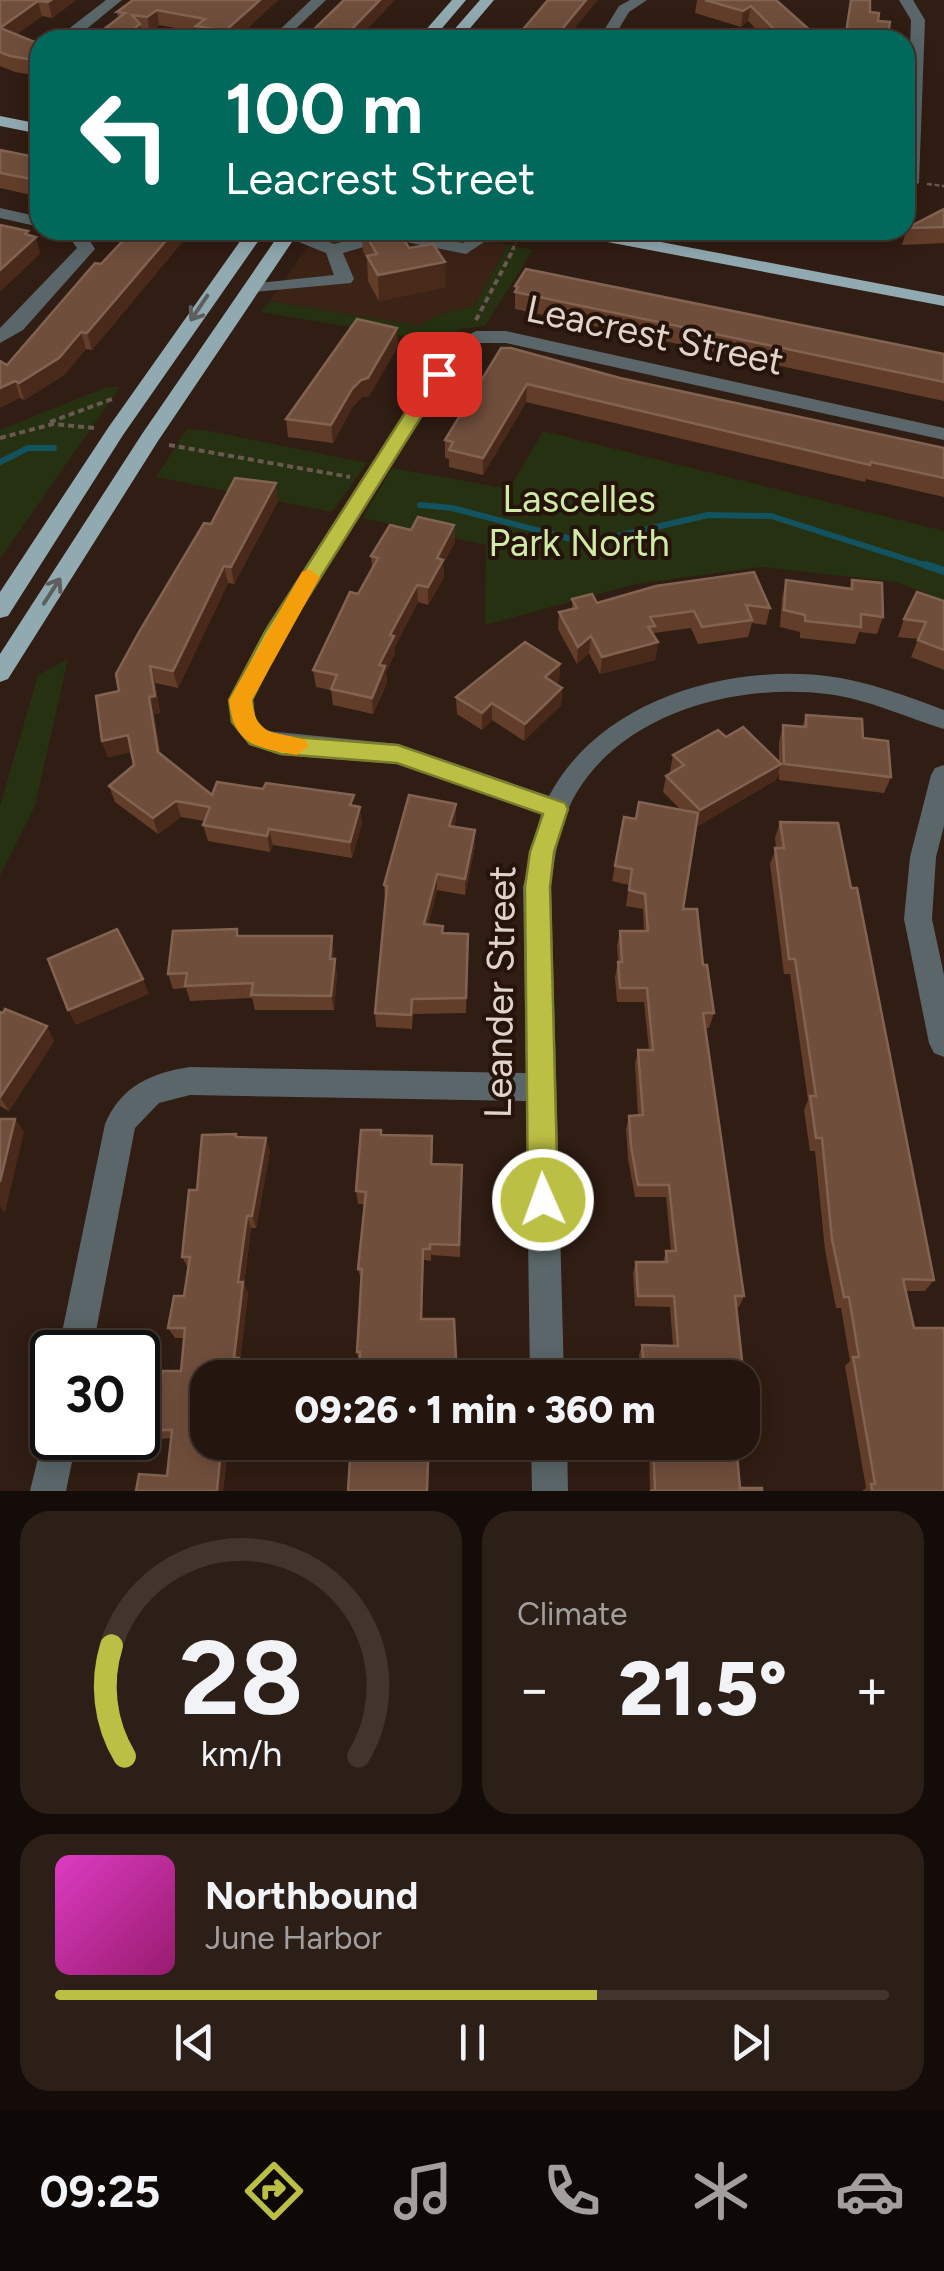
<!DOCTYPE html>
<html lang="en">
<head>
<meta charset="utf-8">
<style>
  body { margin:0; font-family:Figtree,sans-serif; background:#2c1f17; color:#f1f3f6; height:100vh; display:flex; flex-direction:column; font-size:38px; white-space:nowrap }
  * { box-sizing:border-box; margin:0 }
  p { font-size:32px; color:#a39f9e }
  .icon { flex:none; width:55px; height:55px; fill:none; stroke:currentColor; stroke-width:2; stroke-linecap:round; stroke-linejoin:round }
  .map { position:relative; height:1491px; overflow:hidden }
  .sheet { display:flex; flex-direction:column; gap:20px; padding:20px; background:#140c08; flex:1 }
  .sheet>* { flex:none }
  .guide { position:absolute; left:30px; top:30px; width:885px; height:210px; border-radius:30px; box-shadow:0 5px 25px #0003,0 0 0 2px #41352e; background:#00695c; color:#fff; overflow:hidden }
  .speed { position:absolute; left:30px; top:1330px; display:flex; gap:20px; font-size:50px; font-weight:700; text-align:center }
  .speed>* { display:grid; place-content:center; width:130px; height:130px; border-radius:50%; background:#24160e; box-shadow:0 5px 25px #0003,0 0 0 2px #41352e; line-height:1 }
  .speed .limit { border:5px solid #111; border-radius:15px; background:#fff; color:#111 }
  .pin { position:absolute; display:grid; place-items:center; width:85px; height:85px; color:#fff; margin:-42px; border-radius:20px; box-shadow:0 5px 15px #0006 }
  .me { position:absolute; width:110px; margin:-55px; rotate:358deg; stroke-linejoin:round; filter:drop-shadow(0 0 8px #0008) }
  .turn { display:flex; align-items:center; gap:35px; height:210px; padding:0 30px; font-size:45px }
  .turn .icon { width:130px; height:130px; stroke-width:2.5 }
  .turn b { display:block; font-size:70px; line-height:85px }
  .big { font-size:75px; font-weight:800; line-height:1.1 }
  .sheet .tile { flex:1; display:flex; flex-direction:column; justify-content:center; gap:15px; min-width:0; padding:0 35px; border-radius:30px; background:#2c1f17 }
  .sheet .dial { align-items:center; gap:0 }
  .dial svg { height:260px; overflow:visible; fill:none; stroke:#41352e; stroke-width:7; stroke-linecap:round; text-anchor:middle }
  .dial text { fill:#f1f3f6; stroke:none }
  .song { display:flex; align-items:center; gap:30px }
  .cover { width:120px; height:120px; border-radius:15px; background:linear-gradient(135deg,hsl(310 70% 55%),hsl(320 70% 35%)) }
  .played { height:10px; border-radius:5px; background:linear-gradient(90deg,#bbc044 65%,#41352e 65%) }
  .keys { display:flex; justify-content:space-around; direction:ltr }
  .heat { display:flex; justify-content:space-between; align-items:center; font-size:55px; direction:ltr }
  .sheet .tiles { flex:1; display:grid; gap:20px; grid-template-columns:1fr 1fr }
  .tile:last-child { grid-column:span 2 }
  .trip { position:absolute; left:190px; top:1360px; width:570px; height:100px; border-radius:30px; background:#24160e; box-shadow:0 5px 25px #0003,0 0 0 2px #41352e; font-weight:800; line-height:100px; text-align:center }
  .menu { display:flex; height:160px; justify-content:space-around; align-items:center; background:#0e0906; color:#a39f9e }
  .menu .icon { width:70px; height:70px }
  .menu .on { color:#bbc044 }
  .menu b { font-size:45px; color:#f1f3f6 }
  .map>svg:first-child { display:block }
  .built { fill:#3b2315 }
  .green { fill:#253111 }
  .lines { fill:none; stroke-linecap:round; stroke-linejoin:round }
  .stream-far1 { stroke:#13525f; stroke-width:6 }
  .stream { stroke:#13525f; stroke-width:8 }
  .path-far1 { stroke:#6a5950; stroke-width:2.5; stroke-dasharray:5 2.5; stroke-linecap:butt }
  .path { stroke:#6a5950; stroke-width:4; stroke-dasharray:6 4; stroke-linecap:butt }
  .minor { fill:#5a6669; fill-rule:evenodd }
  .major { fill:#91aab1; fill-rule:evenodd }
  .wall { fill:#623e2a }
  .shaded-wall { fill:#492a1a }
  .building { fill:#704e3c; stroke:#826352; stroke-width:2.5 }
  .oneway { stroke:#5c5f5e }
  .route { fill:#bbc044; stroke:#7a7d2c; stroke-width:2.5 }
  .slow { fill:#f59e0b }
  .labels { text-anchor:middle; dominant-baseline:central; stroke-width:8; stroke-linejoin:round; paint-order:stroke }
  .street-label { font-size:38px; fill:#e0d3cc; stroke:#26140a }
  .park-label { font-size:38px; fill:#ceeaa6; stroke:#26140a }
</style>
</head>
<body>
<div class="map">
<svg width="944" height="1491" viewBox="0 0 944 1491">
  <rect width="100%" height="100%" fill="#301d13"/>
  <polygon class="built" points="319,230 432,230 508,245 474,306 440,314 419,326 270,301"/>
  <g class="green">
    <polygon points="508,245 533,250 485,326 461,329 442,342 261,312 270,301 420,326 440,314 474,306"/>
    <polygon points="107,387 120,387 0,559 0,430"/>
    <polygon points="187,429 209,431 367,463 332,512 156,477"/>
    <polygon points="543,431 944,531 944,600 896,582 761,567 636,584 485,625 486,545 362,518 392,468 509,489"/>
    <polygon points="68,659 35,806 0,876 0,806 38,675"/>
  </g>
  <g class="lines">
    <g class="stream-far1">
      <polyline points="0,462 28,448 54,448"/>
      <polyline points="420,505 452,508 587,543 708,515 771,516 934,568"/>
    </g>
    <polyline class="stream" points="926,565 944,571"/>
    <g class="path-far1">
      <polyline points="927,184 944,186"/>
      <polyline points="512,250 516,243"/>
    </g>
    <g class="path">
      <polyline points="476,320 514,248"/>
      <polyline points="50,422 112,399"/>
      <polyline points="0,438 53,424 95,428"/>
      <polyline points="169,445 350,477"/>
    </g>
    <g class="minor">
      <polygon points="106,0 122,0 84,31 99,40 77,40 69,30 71,27"/>
      <polygon points="311,0 326,0 284,40 269,40"/>
      <polygon points="630,0 647,0 629,12 612,40 598,40 619,6"/>
      <polygon points="899,0 913,0 925,20 919,183 905,189 911,20"/>
      <polygon points="0,208 40,217 40,227 0,218"/>
      <polygon points="64,230 83,230 95,249 23,330 0,343 0,328 77,248"/>
      <polygon points="283,230 300,230 334,244 386,230 463,243 482,230 502,230 466,254 391,239 343,253 354,279 351,283 244,293 241,289 250,284 334,275 326,253 284,236"/>
      <path d="M476,331H506L944,428V440L506,343H479L464,350L285,635L253,699L255,719L267,731L398,744L549,796C599,701 725,664 827,676C867,681 907,696 944,710V729C905,717 868,699 827,694C739,683 626,711 577,792C560,820 555,855 551,887L564,1378H530L526,1101L190,1095L159,1103L135,1128L92,1352H58L105,1124C121,1086 151,1073 190,1067L526,1073L523,887L541,814L397,764L281,755L249,745L231,722L229,699L267,626L448,346Z"/>
      <polygon points="944,765 944,826 936,857 932,919 944,975 944,1057 934,1053 929,1043 904,919 910,857 931,775 935,768"/>
      <polygon points="52,1423 52,1438 77,1438 66,1491 30,1491 46,1425"/>
      <polygon points="531,1442 567,1442 568,1491 532,1491"/>
    </g>
    <g class="major">
      <polygon points="452,0 466,0 432,40 417,40"/>
      <polygon points="480,0 494,0 460,40 445,40"/>
      <polygon points="0,116 40,124 40,134 0,126"/>
      <polygon points="248,230 266,230 123,435 8,616 0,618 0,592 108,428"/>
      <polygon points="282,230 300,230 158,441 8,679 0,682 0,654 142,434"/>
      <polygon points="528,230 598,230 944,296 944,306 597,240 537,235"/>
    </g>
  </g>
  <g class="wall">
    <polygon points="0,0 76,0 52,18 42,16 17,34 40,44 40,76 15,72 0,66"/>
    <polygon points="133,0 278,0 235,40 198,40 197,32 159,25 150,33 141,31 142,40 90,40 118,18 117,12"/>
    <polygon points="697,0 776,0 813,33 811,40 767,40 748,21 741,27 695,13"/>
    <polygon points="0,150 40,158 40,197 0,188"/>
    <polygon points="944,209 944,243 902,245 907,228"/>
    <polygon points="133,230 192,230 92,350 86,349 64,375 24,400 20,398 7,365"/>
    <polygon points="361,230 398,230 409,248 446,287 379,301 368,281 367,259 363,251"/>
    <polygon points="515,286 944,354 944,401 515,309"/>
    <polygon points="398,346 369,396 362,397 353,406 333,443 288,437 286,419"/>
    <polygon points="501,348 620,378 944,448 944,497 866,479 865,482 526,402 483,475 449,467 449,459 445,458 445,440"/>
    <polygon points="278,501 234,584 228,583 178,688 155,683 160,713 154,714 160,754 212,795 355,806 362,823 352,858 273,845 270,852 208,841 203,825 205,821 181,817 158,834 115,802 109,786 134,765 131,752 108,757 102,741 119,691 211,524"/>
    <polygon points="454,525 455,542 443,564 444,577 428,605 418,602 395,646 395,653 386,672 387,683 373,714 333,705 331,690 316,687 313,670 372,568 371,556 411,530"/>
    <polygon points="786,580 850,588 852,580 883,617 877,634 859,632 855,644 800,638 800,632 780,627 782,598"/>
    <polygon points="656,586 770,608 766,625 752,623 748,637 698,644 691,628 654,633 658,642 655,660 600,674 589,653 577,664 558,629 559,612 572,609 572,599 597,603"/>
    <polygon points="944,601 944,670 911,657 918,639 898,637 904,619"/>
    <polygon points="560,664 559,681 555,684 562,688 561,705 524,741 492,720 482,730 457,714 456,697"/>
    <polygon points="806,715 863,738 891,777 884,793 779,780 779,773 776,780 696,826 683,909 703,965 714,1013 709,1028 705,1028 744,1296 739,1307 736,1307 744,1379 742,1382 742,1378 640,1378 639,1355 642,1345 673,1346 670,1307 635,1306 633,1273 636,1262 663,1262 666,1251 671,1251 666,1197 635,1197 628,1159 626,1129 629,1116 638,1115 635,1064 638,1050 649,1050 644,1002 617,1002 615,977 618,962 617,946 620,931 644,931 643,909 626,906 629,885 612,881 615,866 680,809 663,792 666,776 671,773 670,772 673,755 726,737 779,761 779,742 783,725 802,727"/>
    <polygon points="456,820 454,827 475,830 475,846 465,895 437,890 428,925 468,949 466,1013 413,1014 412,1029 376,1027 375,1013 385,901 384,885"/>
    <polygon points="780,822 851,888 934,1280 925,1291 906,1291 944,1491 862,1491 866,1488 845,1366 850,1361 841,1308 836,1308 825,1250 815,1151 810,1151 804,1110 808,1100 790,974 784,974 770,864 776,848 775,838"/>
    <polygon points="239,936 332,936 334,959 337,974 334,1010 255,1010 252,998 190,1001 186,988 173,989 168,974"/>
    <polygon points="0,1012 54,1041 9,1111 0,1106"/>
    <polygon points="236,1134 237,1137 270,1151 256,1228 251,1228 244,1284 248,1293 240,1359 244,1367 208,1442 236,1442 235,1455 227,1455 223,1491 136,1491 167,1476 171,1438 161,1439 154,1430 181,1371 184,1338 175,1338 168,1328 184,1296 188,1268 182,1257 197,1190"/>
    <polygon points="382,1135 433,1150 432,1165 462,1178 460,1257 431,1255 431,1261 424,1260 359,1362 357,1352 361,1280 358,1269 365,1204 358,1204 356,1191"/>
    <polygon points="649,1442 736,1442 740,1488 650,1491"/>
  </g>
  <g class="shaded-wall">
    <polygon points="51,0 76,0 52,18 48,2"/>
    <polygon points="260,0 278,0 235,40 226,40 225,31"/>
    <polygon points="380,0 395,0 357,40 341,40"/>
    <polygon points="586,0 598,0 565,40 553,40"/>
    <polygon points="38,1 42,16 5,43 0,28"/>
    <polygon points="751,6 748,21 741,27 743,11"/>
    <polygon points="157,10 159,25 150,33 147,17"/>
    <polygon points="140,24 142,40 119,40"/>
    <polygon points="175,230 192,230 92,350 87,333"/>
    <polygon points="28,231 31,241 36,237 40,254 0,292 0,270"/>
    <polygon points="445,262 446,287 379,301 378,275"/>
    <polygon points="397,328 398,346 369,396 362,397 353,406 333,443 331,425 352,389"/>
    <polygon points="81,332 86,349 64,375 24,400 19,383"/>
    <polygon points="15,381 20,398 0,408 0,388"/>
    <polygon points="527,384 526,402 483,475 483,458"/>
    <polygon points="276,483 278,501 234,584 231,567"/>
    <polygon points="454,525 455,542 443,564 444,577 428,605 428,587 437,558"/>
    <polygon points="224,566 228,583 178,688 173,671"/>
    <polygon points="417,585 418,602 395,646 395,653 386,672 387,683 373,714 372,698 379,665 390,635"/>
    <polygon points="591,636 589,653 577,664 578,647"/>
    <polygon points="658,642 655,660 600,674 602,657"/>
    <polygon points="560,664 559,681 544,694 545,677"/>
    <polygon points="150,666 155,683 160,713 154,714 163,768 158,752 149,697"/>
    <polygon points="562,688 561,705 524,741 525,724"/>
    <polygon points="492,703 492,720 482,730 482,713"/>
    <polygon points="128,735 133,752 108,757 102,741"/>
    <polygon points="781,764 776,780 697,827 700,810"/>
    <polygon points="176,801 181,817 158,834 153,818"/>
    <polygon points="456,804 456,820 449,842 449,826"/>
    <polygon points="360,807 362,823 352,858 350,842"/>
    <polygon points="269,829 273,845 270,852 267,836"/>
    <polygon points="475,830 475,846 465,895 465,879"/>
    <polygon points="437,874 437,890 424,940 424,924"/>
    <polygon points="332,936 334,951 333,974 330,959"/>
    <polygon points="335,959 337,974 334,1010 331,996"/>
    <polygon points="143,979 149,994 76,1025 68,1010"/>
    <polygon points="47,1026 54,1041 9,1111 0,1097"/>
    <polygon points="15,1119 24,1132 5,1213 0,1206 0,1182"/>
    <polygon points="266,1138 270,1151 256,1228 252,1216"/>
    <polygon points="247,1216 251,1228 244,1284 248,1293 240,1359 244,1367 243,1378 237,1378 234,1358 238,1282"/>
    <polygon points="423,1249 424,1260 422,1329 421,1319"/>
    <polygon points="230,1442 236,1442 235,1455 229,1447"/>
    <polygon points="221,1447 227,1455 223,1491 217,1491"/>
  </g>
  <g class="building">
    <polygon points="0,0 51,0 48,2 38,1 0,28 40,44 40,61 10,56 0,52"/>
    <polygon points="133,0 260,0 225,31 196,26 205,19 157,10 147,17 132,15 140,24 119,40 90,40 125,13 117,12"/>
    <polygon points="344,0 380,0 341,40 303,40"/>
    <polygon points="548,0 586,0 553,40 514,40"/>
    <polygon points="705,0 776,0 813,33 808,40 769,40 776,31 751,6 743,11"/>
    <polygon points="851,0 870,0 870,12 879,13 878,21 890,22 887,40 845,40"/>
    <polygon points="0,150 40,158 40,178 37,180 0,173"/>
    <polygon points="944,209 944,227 907,228"/>
    <polygon points="0,225 28,231 25,234 36,237 0,270"/>
    <polygon points="133,230 175,230 87,333 81,332 59,358 19,383 15,381 0,388 0,361 7,365 95,263 101,264"/>
    <polygon points="363,230 398,230 409,248 433,244 445,262 378,275 367,256 377,254"/>
    <polygon points="526,269 944,354 944,382 515,292 518,287 515,286"/>
    <polygon points="357,319 397,328 368,378 361,380 352,389 331,425 286,419"/>
    <polygon points="501,348 511,348 620,378 944,448 944,478 871,462 870,465 527,384 483,458 449,450 453,442 445,440"/>
    <polygon points="235,478 276,483 231,567 224,566 173,671 150,666 155,696 149,697 158,752 212,795 217,782 263,789 266,783 354,795 350,805 360,807 350,842 269,829 267,836 203,825 210,807 176,801 153,818 109,786 134,765 128,735 102,741 96,696 119,691 116,674 139,632 204,523 211,524"/>
    <polygon points="418,517 454,525 437,558 443,560 428,587 417,585 390,635 394,636 379,665 385,666 372,698 331,689 337,675 313,670 350,592 358,594 378,558 371,556 390,525 411,530"/>
    <polygon points="754,572 770,608 746,605 752,620 702,627 694,611 650,617 655,626 648,627 658,642 602,657 591,636 578,647 559,612 577,608 572,599 592,594 597,603 656,586"/>
    <polygon points="786,580 852,589 852,580 882,583 883,617 861,614 861,627 805,621 805,615 784,610"/>
    <polygon points="917,592 944,601 944,650 918,640 926,622 904,619"/>
    <polygon points="525,642 560,664 545,677 562,688 525,724 492,703 482,713 456,697"/>
    <polygon points="806,715 862,719 863,738 888,741 891,777 784,764 783,725 806,727"/>
    <polygon points="743,727 781,764 700,810 666,776 684,765 673,755 718,730 726,737"/>
    <polygon points="409,795 456,804 449,826 475,830 465,879 437,874 424,924 443,926 442,933 468,934 466,998 412,999 411,1015 375,1013 387,886 384,885"/>
    <polygon points="639,802 698,813 683,909 697,909 703,965 707,965 714,1013 703,1013 744,1296 735,1296 744,1379 742,1378 645,1378 642,1345 678,1346 674,1296 638,1296 636,1262 667,1262 666,1251 676,1251 669,1185 638,1185 631,1146 629,1116 643,1115 638,1050 653,1050 647,988 620,988 618,962 622,962 620,931 648,931 645,894 629,890 632,869 615,866 624,817 636,819"/>
    <polygon points="780,822 838,823 851,888 857,888 934,1280 903,1279 914,1328 943,1328 944,1332 944,1491 872,1491 871,1484 875,1484 853,1357 859,1357 849,1297 844,1297 832,1239 822,1138 816,1138 810,1096 816,1096 795,959 789,959 775,848 784,848"/>
    <polygon points="117,929 143,979 68,1010 48,959"/>
    <polygon points="237,929 237,936 332,936 330,959 335,959 331,996 251,995 253,983 185,986 187,973 168,974 173,931"/>
    <polygon points="5,1009 47,1026 0,1097 0,1012 3,1013"/>
    <polygon points="0,1119 15,1119 0,1182"/>
    <polygon points="361,1130 381,1130 381,1135 432,1136 431,1164 462,1165 459,1245 430,1244 430,1249 423,1249 421,1319 454,1319 457,1378 359,1378 360,1352 357,1352 362,1269 358,1269 366,1192 356,1191"/>
    <polygon points="236,1134 236,1137 266,1138 252,1216 247,1216 238,1282 243,1282 234,1358 239,1358 237,1378 208,1378 208,1442 230,1442 229,1447 221,1447 217,1491 136,1491 139,1474 167,1476 172,1430 154,1430 162,1371 181,1371 185,1328 168,1328 174,1296 184,1296 190,1257 182,1257 189,1190 197,1190 202,1135"/>
    <polygon points="355,1442 421,1442 421,1461 428,1461 427,1491 348,1491 350,1459 355,1460"/>
    <polygon points="653,1442 736,1442 740,1488 762,1488 762,1491 650,1491 655,1490"/>
  </g>
  <defs><path id="oneway-shaft" d="M-6 0H5M1.5-3L5.5 0L1.5 3" fill="none" stroke-width="1.6" stroke-linecap="round" stroke-linejoin="round" transform="scale(2.5)"/></defs>
  <g class="oneway">
    <use href="#oneway-shaft" transform="translate(199 308) rotate(124)"/>
    <use href="#oneway-shaft" transform="translate(52 591) rotate(-57)"/>
  </g>
  <polygon class="route" points="439,368 448,374 285,634 252,700 254,719 266,732 281,736 398,745 565,803 568,809 554,852 550,887 558,1200 553,1211 543,1215 533,1211 528,1200 525,887 530,852 543,814 397,763 281,754 250,744 232,722 229,700 265,632 430,374"/>
  <path class="slow" d="M309,569L320,577L252,700C256,738 274,730 305,740L309,746L297,755C257,747 234,747 229,700L302,572Z"/>
  <g class="labels">
    <g class="street-label">
      <text transform="translate(655 335) rotate(12)">Leacrest Street</text>
      <text transform="translate(500 992) rotate(-89)">Leander Street</text>
    </g>
    <g class="park-label">
      <text x="579" y="499">Lascelles<tspan x="579" dy="44">Park North</tspan></text>
    </g>
  </g>
</svg>
<div class="speed"><div class="limit">30</div></div>
<div class="pin" style="left:439px;top:374px;background:#d93025"><svg class="icon" aria-label="arrive" viewBox="0 0 24 24"><path d="M6 21V4h12l-3 4 3 4H6"/></svg></div>
<svg class="me" style="left:543px;top:1200px" viewBox="-20 -20 40 40"><circle r="17" fill="#bbc044" stroke="#fff" stroke-width="3"/><path d="M0-11L8 9 0 5-8 9z" fill="#fff"/></svg>
<div class="trip">09:26 · 1 min · 360 m</div>
<div class="guide">
<div class="turn"><svg class="icon" aria-label="left" viewBox="0 0 24 24"><path d="M17 20v-9H6M10 6l-5 5 5 5"/></svg><div><b>100 m</b>Leacrest Street</div></div>
</div>
</div>
<section class="sheet">
<div class="tiles">
<div class="tile dial"><svg viewBox="0 0 100 80">
<path d="M14 69A42 42 0 1 1 86 69"/>
<path d="M14 69A42 42 0 0 1 10 35" stroke="#bbc044"/>
<text x="50" y="56" font-size="32" font-weight="700">28</text>
<text x="50" y="72" font-size="11">km/h</text>
</svg></div>
<div class="tile"><p>Climate</p>
<div class="heat"><a>−</a><b class="big">21.5°</b><a>+</a></div>
</div>
<div class="tile">
<div class="song"><i class="cover"></i><div><b>Northbound</b><p>June Harbor</p></div></div>
<div class="played"></div>
<div class="keys"><svg class="icon" aria-label="previous" viewBox="0 0 24 24"><path d="M18 5L8 12l10 7zM5 5v14"/></svg><svg class="icon" aria-label="pause" viewBox="0 0 24 24"><path d="M8 5v14M16 5v14"/></svg><svg class="icon" aria-label="next" viewBox="0 0 24 24"><path d="M6 5l10 7-10 7zM19 5v14"/></svg></div>
</div>
</div>
</section>
<nav class="menu">
<b>09:25</b>
<svg class="icon on" aria-label="directions" viewBox="0 0 24 24"><path d="M12 3l9 9-9 9-9-9zM9 14v-3h6M13 9l2 2-2 2"/></svg>
<svg class="icon" aria-label="music" viewBox="0 0 24 24"><path d="M9 18V5l10-2v13"/><circle cx="6" cy="18" r="3"/><circle cx="16" cy="16" r="3"/></svg>
<svg class="icon" aria-label="phone" viewBox="0 0 24 24"><path d="M5 4h4l2 5-3 2q2 4 5 5l2-3 5 2v4C11 20 4 13 5 4z"/></svg>
<svg class="icon" aria-label="climate" viewBox="0 0 24 24"><path d="M12 3v18M4 7l16 10M4 17L20 7"/></svg>
<svg class="icon" aria-label="car" viewBox="0 0 24 24"><path d="M5 17H2v-5l4-1 3-4h7l3 4 3 1v5h-3M9 17h6M6 11h13"/><circle cx="7" cy="17" r="2"/><circle cx="17" cy="17" r="2"/></svg>
</nav>
</body>
</html>
